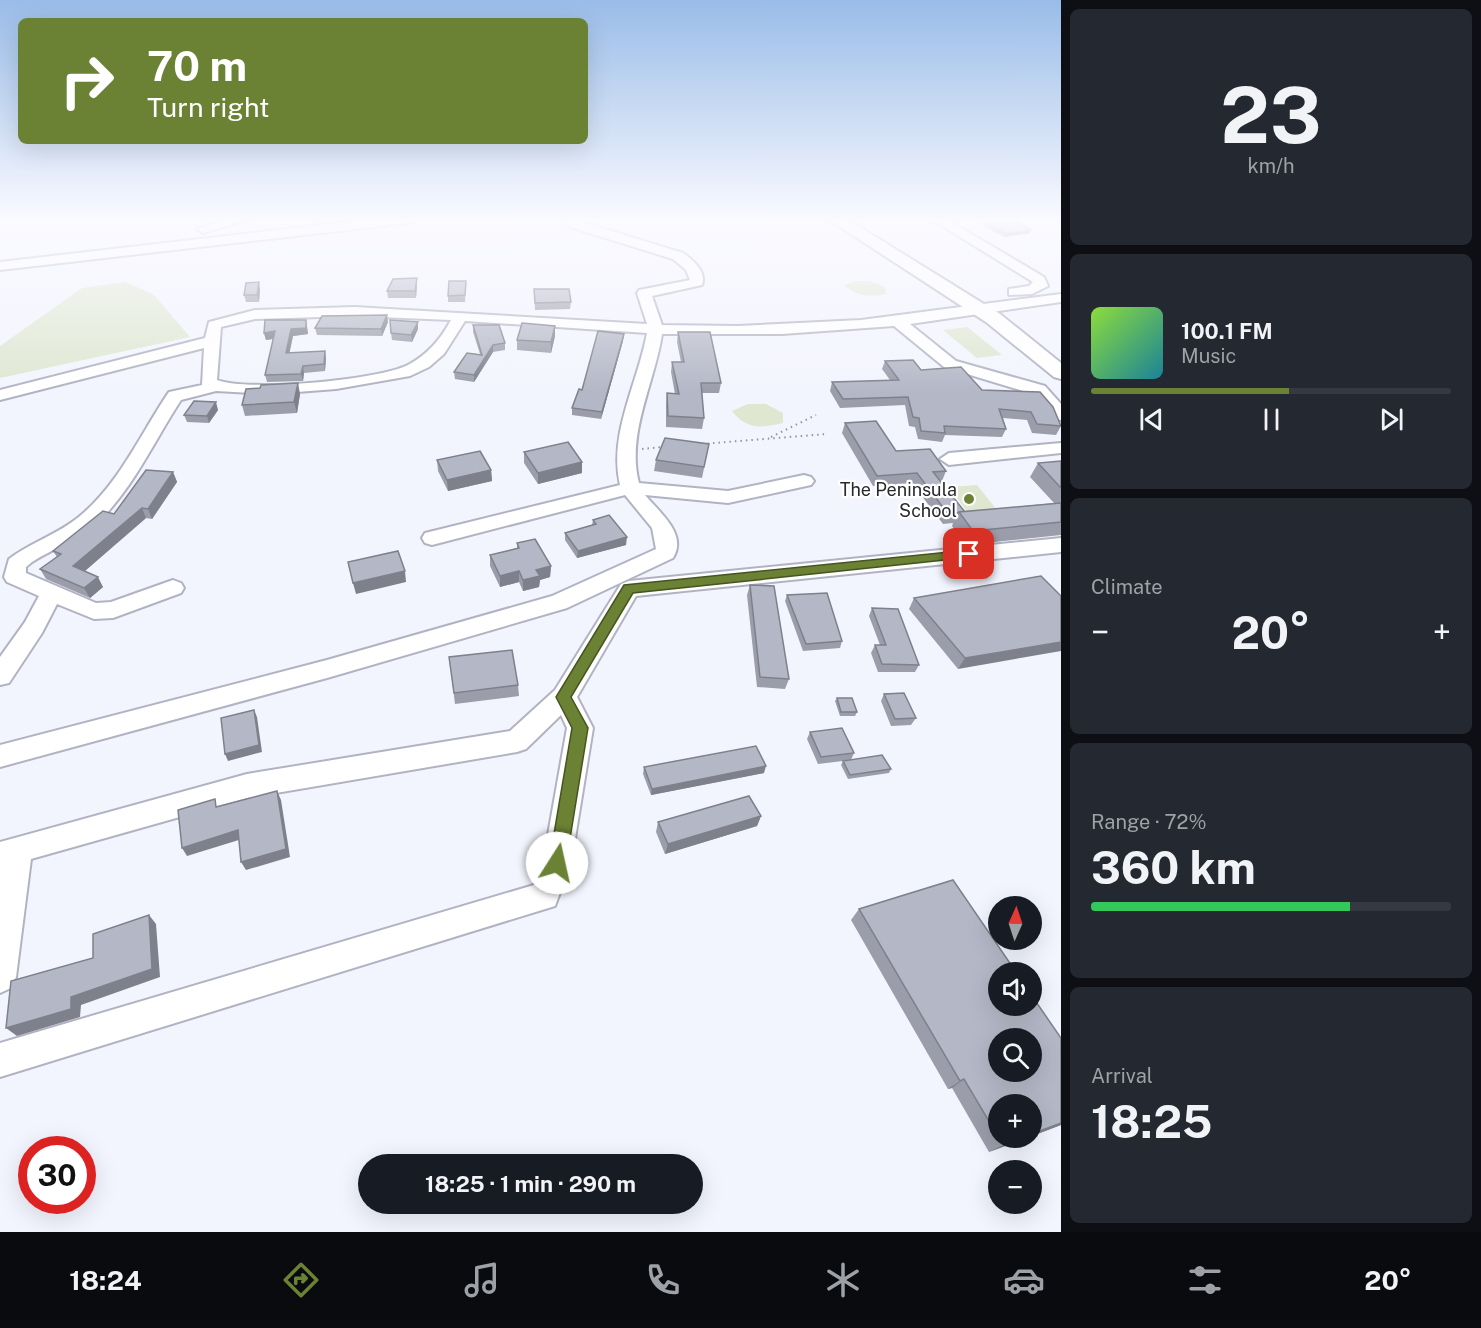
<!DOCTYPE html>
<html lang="en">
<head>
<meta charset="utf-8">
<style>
  body { margin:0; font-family:"Public Sans",sans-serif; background:#242831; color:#f1f3f6; height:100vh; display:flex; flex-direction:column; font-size:22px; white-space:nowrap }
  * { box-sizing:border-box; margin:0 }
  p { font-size:20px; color:#9ea1a6 }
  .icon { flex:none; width:33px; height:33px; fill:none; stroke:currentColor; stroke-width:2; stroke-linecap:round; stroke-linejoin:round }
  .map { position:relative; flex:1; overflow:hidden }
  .side { display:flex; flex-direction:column; gap:9px; padding:9px; background:#0d0f14; width:420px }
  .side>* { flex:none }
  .banner { position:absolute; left:18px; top:18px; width:570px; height:126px; border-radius:9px; box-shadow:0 6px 24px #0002; background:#6b8234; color:#fff; overflow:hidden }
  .needle { width:39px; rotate:3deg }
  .controls { position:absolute; left:988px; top:896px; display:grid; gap:12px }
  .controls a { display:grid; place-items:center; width:54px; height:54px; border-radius:50%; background:#171b24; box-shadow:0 6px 24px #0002; font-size:30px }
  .speed { position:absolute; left:18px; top:1136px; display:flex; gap:12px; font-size:30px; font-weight:700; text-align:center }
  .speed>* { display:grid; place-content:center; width:78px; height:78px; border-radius:50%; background:#171b24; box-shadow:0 6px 24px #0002; line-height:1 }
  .speed .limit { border:9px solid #d22; background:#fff; color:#111 }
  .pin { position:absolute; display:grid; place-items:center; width:51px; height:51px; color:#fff; margin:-26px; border-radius:12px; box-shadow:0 3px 9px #0006 }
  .me { position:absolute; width:66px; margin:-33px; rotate:10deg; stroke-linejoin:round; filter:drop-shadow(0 0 4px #0008) }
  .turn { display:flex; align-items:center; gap:21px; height:126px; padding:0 30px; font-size:27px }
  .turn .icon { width:78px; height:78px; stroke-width:2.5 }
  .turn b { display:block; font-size:42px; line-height:51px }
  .big { font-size:45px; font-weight:700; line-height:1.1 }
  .side .widget { flex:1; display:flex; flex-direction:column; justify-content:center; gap:9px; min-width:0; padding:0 21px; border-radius:9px; background:#242831 }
  .side .dial { align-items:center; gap:0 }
  .dial b { font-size:78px; line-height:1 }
  .song { display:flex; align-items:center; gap:18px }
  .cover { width:72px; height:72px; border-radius:9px; background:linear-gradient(135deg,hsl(90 70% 55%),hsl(190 70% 35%)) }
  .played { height:6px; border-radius:3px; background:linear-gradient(90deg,#6b8234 55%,#363941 55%) }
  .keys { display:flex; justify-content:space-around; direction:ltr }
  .heat { display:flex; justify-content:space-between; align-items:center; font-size:33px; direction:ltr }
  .charge { height:9px; border-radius:4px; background:linear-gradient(90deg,#34c759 72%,#363941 0) }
  .trip { position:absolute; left:358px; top:1154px; width:345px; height:60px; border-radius:30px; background:#171b24; box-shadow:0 6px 24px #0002; font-weight:700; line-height:60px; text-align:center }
  .tabs { display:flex; height:96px; justify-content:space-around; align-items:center; background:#090b0e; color:#9ea1a6 }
  .tabs .icon { width:42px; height:42px }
  .tabs .on { color:#6b8234 }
  .tabs b { font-size:27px; color:#f1f3f6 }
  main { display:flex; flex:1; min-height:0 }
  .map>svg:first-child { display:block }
  .green { fill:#dfe7d1 }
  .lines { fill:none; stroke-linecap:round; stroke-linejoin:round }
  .minor-casing { stroke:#b1b3c2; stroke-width:4 }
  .major-casing { stroke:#b1b3c2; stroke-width:4 }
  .path { stroke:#94959d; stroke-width:2; stroke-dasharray:1.5 4; stroke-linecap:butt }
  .minor { fill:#fff; fill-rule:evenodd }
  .major { fill:#fff; fill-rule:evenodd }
  .wall { fill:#9b9daa }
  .shaded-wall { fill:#7e808b }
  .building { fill:#b4b7c6; stroke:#7e808b; stroke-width:1.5; fill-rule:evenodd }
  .route { fill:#6b8234; stroke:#465422; stroke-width:1.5 }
  .poi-dot { fill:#6b8234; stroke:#fff; stroke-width:2 }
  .labels { text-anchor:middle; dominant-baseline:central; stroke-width:4.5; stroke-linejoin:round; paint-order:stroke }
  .poi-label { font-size:18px; fill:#28292f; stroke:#fff; text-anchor:end }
</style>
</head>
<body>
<main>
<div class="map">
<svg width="1061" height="1232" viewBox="0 0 1061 1232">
  <rect width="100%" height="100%" fill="#f3f5fe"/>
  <g class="green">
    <path d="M856,281H870L885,287L886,294C870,297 857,297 844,285Z"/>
    <polygon points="125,282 153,294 190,337 0,378 0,346 82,288"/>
    <polygon points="967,327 1002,355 977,358 943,330"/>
    <path d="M748,404H766L783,413V423C762,428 746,430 732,411Z"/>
    <polygon points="977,485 1001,515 971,517 949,487"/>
  </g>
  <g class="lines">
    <defs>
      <g id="minor">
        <polygon points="228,219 251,219 203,233 197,229"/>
        <polygon points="374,219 415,219 409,223 0,270 0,262"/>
        <path d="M571,219H584L582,222L683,253C693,260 707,272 702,285L652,296L662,325L738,326L861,320L1061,294V302L910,324L956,361L1045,386L1061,404V420L1055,419L1033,394L944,367L894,326L782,334H662C655,382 626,434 639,483L728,491L804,475L811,477L814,481L811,485L728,503L645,495C659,512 688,534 673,558L567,608L327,678L0,767V745L327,660L552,596L656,549L652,528L625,495L432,545L425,543L422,538L425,533L620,485C608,434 638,383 647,333L465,321L444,354L429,367L410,376L336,389L271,394L216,391L181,400C154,441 132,491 95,525C77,541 52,549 32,562L26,567V573L96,603L111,602L173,580L181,583L184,588L181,593L113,618L94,619L57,604L42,633L9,683L0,685V657L25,622L39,596L7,582L4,577L9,559C31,542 59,534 80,516C119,484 141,433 169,392L202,385L204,348L0,400V390L205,338L209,322L255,310L355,307L647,324L637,293L639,290L690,280L686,270L673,259L570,227L568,224ZM355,316L451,320C441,339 427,355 408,365C378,380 249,392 217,380L221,327L255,319Z"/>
        <polygon points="931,219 946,219 1044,277 1048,286 1032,294 1009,295 1009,289 1029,286 1033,282"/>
        <polygon points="1061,443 1061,453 949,465 940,459 949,453"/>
        <polygon points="1061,538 1061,552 636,596 577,697 593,728 571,863 555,906 0,1077 0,1043 534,885 543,863 567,728 561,715 526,749 517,752 247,798 31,859 16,977 11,988 0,993 0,842 247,774 510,731 555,690 621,584 629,581"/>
      </g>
      <polygon id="major" points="828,219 847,219 1000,314 1061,363 1061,379 1054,377 986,322"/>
    </defs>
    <use href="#minor" class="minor-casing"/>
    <use href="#major" class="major-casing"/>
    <g class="path">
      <polyline points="771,437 816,415"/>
      <polyline points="702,444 827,434"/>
      <polyline points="642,449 662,447"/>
    </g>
    <use href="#minor" class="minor"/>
    <use href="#major" class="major"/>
  </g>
  <g class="wall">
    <polygon points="984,223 1030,233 1004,237 983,226"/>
    <polygon points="417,278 417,285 416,298 388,298 387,291"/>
    <polygon points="466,281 465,302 448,302 448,296"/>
    <polygon points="260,289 259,302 246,302 244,295"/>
    <polygon points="534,289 571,302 570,309 535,310"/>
    <polygon points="388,322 382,336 317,335 315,328"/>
    <polygon points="473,325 505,343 505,350 493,352 474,382 455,379 454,372 480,354 473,332"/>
    <polygon points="307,326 308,334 293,336 289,353 326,358 325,371 304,373 303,381 267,382 265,375 274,339 266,340 264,333"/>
    <polygon points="555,326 555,336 551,353 517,350 517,340"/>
    <polygon points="418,329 412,342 392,340 391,333"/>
    <polygon points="678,332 721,383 719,393 702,393 704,418 702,429 666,427 666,404 667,393 675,394 671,372 672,362 681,362 677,342"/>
    <polygon points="623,341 601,419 572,415 572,408 582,390"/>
    <polygon points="885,361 921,370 982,390 1040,392 1061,426 1056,435 1032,433 1027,420 1003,418 1006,429 1002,437 945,435 942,442 918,439 915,427 909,426 905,405 840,408 830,391 832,382 890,380 882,369"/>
    <polygon points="300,394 297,413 245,416 242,405"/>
    <polygon points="218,410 209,423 187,422 184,415"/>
    <polygon points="845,423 896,451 946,471 942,481 940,481 965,512 1054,503 1030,477 1038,463 1061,461 1061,535 966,545 952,526 953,523 943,524 912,483 873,486 842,433"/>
    <polygon points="709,444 702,478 654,471 656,460"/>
    <polygon points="524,452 582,462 582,473 538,484 524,463"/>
    <polygon points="437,460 491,470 492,481 448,491 438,471"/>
    <polygon points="173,472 177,482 152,519 146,518 85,571 103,587 90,598 46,579 40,569 57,557 53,551 114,514"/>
    <polygon points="593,520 626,545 577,558 565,540 565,533 592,525"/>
    <polygon points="517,543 551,566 550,577 540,580 539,587 523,591 519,582 500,587 490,566 490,555 517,548"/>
    <polygon points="1041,576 958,669 909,609 914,598"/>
    <polygon points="750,585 789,679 785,689 757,687 747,595"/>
    <polygon points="787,595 842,641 840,648 803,651 785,601"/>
    <polygon points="872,608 919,665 915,672 878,672 871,653 875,645 880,645 869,616"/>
    <polygon points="449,657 518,685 519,696 455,704"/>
    <polygon points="884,694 916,718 911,725 891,726 881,701"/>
    <polygon points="837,698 857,712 855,716 840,716 835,701"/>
    <polygon points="810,732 854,753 851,760 818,764 807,739"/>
    <polygon points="843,761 891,769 889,773 848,779 841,765"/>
    <polygon points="644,767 764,773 651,795 643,774"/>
    <polygon points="761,816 757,826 665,854 656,832 658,822"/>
    <polygon points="859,909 1061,1125 1032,1136 1032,1104 999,1137 1029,1137 989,1152 952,1088 948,1089 851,920"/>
  </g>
  <g class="shaded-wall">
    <polygon points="1031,230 1030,233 1004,237 1006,234"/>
    <polygon points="417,278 417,285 416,298 415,291"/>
    <polygon points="259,282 260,289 259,302 257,295"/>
    <polygon points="387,315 388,322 382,336 381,329"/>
    <polygon points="306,320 308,334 293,336 288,360 286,353 291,329"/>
    <polygon points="418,322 418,329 412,342 411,335"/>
    <polygon points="555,326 555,336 551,353 551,342"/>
    <polygon points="275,331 277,338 266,340 264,333"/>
    <polygon points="624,334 623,341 601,419 602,412"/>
    <polygon points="493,345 493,352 474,382 474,375"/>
    <polygon points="325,351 326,358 325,371 324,364"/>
    <polygon points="303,366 304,373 303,381 301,374"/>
    <polygon points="298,383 300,394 297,413 294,402"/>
    <polygon points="216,402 218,410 209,423 207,416"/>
    <polygon points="582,462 582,473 538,484 538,473"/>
    <polygon points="491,470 492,481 448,491 447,480"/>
    <polygon points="173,472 177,482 152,519 148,509"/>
    <polygon points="142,508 146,518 79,576 73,566"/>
    <polygon points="627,537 626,545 577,558 578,551"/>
    <polygon points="551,566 550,577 540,580 539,587 523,591 523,580 536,570"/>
    <polygon points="405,571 406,582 356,594 353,583"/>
    <polygon points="519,571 519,582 500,587 500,576"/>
    <polygon points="98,577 103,587 90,598 84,588"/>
    <polygon points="1061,642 1061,651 958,669 965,658"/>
    <polygon points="254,710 257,717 262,752 228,761 225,754"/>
    <polygon points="766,766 764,773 651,795 652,789"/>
    <polygon points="277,791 281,800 290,857 246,870 241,862"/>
    <polygon points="761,816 757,826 665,854 668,844"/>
    <polygon points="238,830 242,839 187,856 182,848"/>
    <polygon points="149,915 156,924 160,977 81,1005 80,1017 17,1036 6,1028"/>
    <polygon points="964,1079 952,1088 948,1089 960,1081"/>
    <polygon points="1061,1123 1061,1125 1032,1136 1032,1134"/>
    <polygon points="1025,1137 1029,1137 989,1152 1003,1145"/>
  </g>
  <g class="building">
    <polygon points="1004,219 1011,219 1031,230 1006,234 984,223"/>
    <polygon points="417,278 415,291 387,291 393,279"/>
    <polygon points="449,281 466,281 465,295 448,296"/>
    <polygon points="259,282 257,295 244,295 246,283"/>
    <polygon points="534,289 569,289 571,302 535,303"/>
    <polygon points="387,315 381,329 315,328 322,316"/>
    <polygon points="265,320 306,320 306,328 291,329 286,353 325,351 324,364 303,366 301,374 265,375 275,331 264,333"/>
    <polygon points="390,320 418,322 411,335 391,333"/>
    <polygon points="522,323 555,326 551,342 517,340"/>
    <polygon points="473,325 499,325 505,343 493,345 474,375 454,372 467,353 482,355"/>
    <polygon points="598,331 624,334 602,412 572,408 579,389 582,390"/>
    <polygon points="678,332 710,332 721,383 701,383 704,418 668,416 667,393 679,394 672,362 684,362"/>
    <polygon points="913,360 921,370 961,367 982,390 1040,392 1053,407 1061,426 1037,424 1031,412 999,409 1006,429 944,426 945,433 921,431 919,418 913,417 908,397 843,399 832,382 899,380 885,361"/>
    <polygon points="298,383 294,402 242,405 246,389 260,388 261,385"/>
    <polygon points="194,401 216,402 207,416 184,415"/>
    <polygon points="876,421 896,451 930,449 946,471 933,472 965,512 948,514 917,473 877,476 845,423"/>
    <polygon points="665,438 709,444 704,467 656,460"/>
    <polygon points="568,442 582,462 538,473 524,452"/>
    <polygon points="480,451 491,470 447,480 437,460"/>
    <polygon points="1061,461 1061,488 1038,463"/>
    <polygon points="146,470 173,472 148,509 142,508 73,566 98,577 84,588 40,569 61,554 53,551 103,511 114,514"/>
    <polygon points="1061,503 1061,522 973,531 959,512"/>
    <polygon points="609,515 627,537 578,551 565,533 596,524 593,520"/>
    <polygon points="535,539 551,566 536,570 540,576 523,580 519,571 500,576 490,555 519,548 517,543"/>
    <polygon points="398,551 405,571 353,583 348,562"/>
    <polygon points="1041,576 1061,596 1061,642 965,658 914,598"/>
    <polygon points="750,585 774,586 789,679 760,677"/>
    <polygon points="827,593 842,641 806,644 787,595"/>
    <polygon points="872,608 898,609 919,665 882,664 875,645 886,645"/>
    <polygon points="512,650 518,685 454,693 449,657"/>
    <polygon points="904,693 916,718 895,719 884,694"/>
    <polygon points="837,698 852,698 857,712 841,712"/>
    <polygon points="254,710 259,745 225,754 221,718"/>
    <polygon points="842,728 854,753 821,757 810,732"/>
    <polygon points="756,746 766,766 652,789 644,767"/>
    <polygon points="882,755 891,769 850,775 843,761"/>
    <polygon points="277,791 286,849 241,862 238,830 182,848 178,810 215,799 216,807"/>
    <polygon points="749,796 761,816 668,844 658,822"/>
    <path d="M953,880L1016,972H999V1005H1032V996L1061,1038V1123L1032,1134V1104H999V1137H1025L1003,1145L964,1079L960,1081L859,909ZM999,1038H1032V1071H999Z"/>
    <polygon points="149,915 152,969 71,997 71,1009 6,1028 11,981 93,958 93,934"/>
  </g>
  <linearGradient id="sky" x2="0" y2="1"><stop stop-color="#99bce8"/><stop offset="0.56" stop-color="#fafaff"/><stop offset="1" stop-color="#fafaff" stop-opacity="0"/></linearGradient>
  <rect width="1061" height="392" fill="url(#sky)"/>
  <polygon class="route" points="969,550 973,551 973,557 633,593 571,697 588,728 566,863 564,869 557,872 551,869 549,863 572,728 556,697 624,585"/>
  <circle class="poi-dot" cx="969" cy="499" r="6"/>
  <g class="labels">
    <g class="poi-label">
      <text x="957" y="489">The Peninsula<tspan x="957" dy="21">School</tspan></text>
    </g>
  </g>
</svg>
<div class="controls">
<a><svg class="needle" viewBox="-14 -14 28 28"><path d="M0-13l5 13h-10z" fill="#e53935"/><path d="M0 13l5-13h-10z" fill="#9ea1a6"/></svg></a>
<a><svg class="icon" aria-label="sound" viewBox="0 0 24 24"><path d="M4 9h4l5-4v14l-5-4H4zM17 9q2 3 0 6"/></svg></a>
<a><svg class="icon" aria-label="search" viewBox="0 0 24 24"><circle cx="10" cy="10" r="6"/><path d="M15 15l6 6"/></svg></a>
<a>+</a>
<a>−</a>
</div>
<div class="speed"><div class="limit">30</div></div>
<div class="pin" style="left:969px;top:554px;background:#d93025"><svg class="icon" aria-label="arrive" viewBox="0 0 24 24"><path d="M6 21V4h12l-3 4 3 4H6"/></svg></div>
<svg class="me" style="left:557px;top:863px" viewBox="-20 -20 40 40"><circle r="19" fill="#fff"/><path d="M0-13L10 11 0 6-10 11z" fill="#6b8234"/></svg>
<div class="trip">18:25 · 1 min · 290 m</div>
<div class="banner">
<div class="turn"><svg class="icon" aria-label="right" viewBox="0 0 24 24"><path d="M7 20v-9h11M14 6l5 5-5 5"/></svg><div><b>70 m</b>Turn right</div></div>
</div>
</div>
<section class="side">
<div class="widget dial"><b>23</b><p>km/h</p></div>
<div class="widget">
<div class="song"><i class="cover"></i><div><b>100.1 FM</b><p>Music</p></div></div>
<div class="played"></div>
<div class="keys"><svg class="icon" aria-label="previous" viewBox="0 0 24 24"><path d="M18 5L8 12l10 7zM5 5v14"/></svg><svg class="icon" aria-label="pause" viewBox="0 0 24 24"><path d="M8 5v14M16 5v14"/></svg><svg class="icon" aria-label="next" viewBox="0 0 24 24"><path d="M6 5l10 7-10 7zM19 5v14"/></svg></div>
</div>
<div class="widget"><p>Climate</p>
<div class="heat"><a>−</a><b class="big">20°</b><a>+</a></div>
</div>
<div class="widget"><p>Range · 72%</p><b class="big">360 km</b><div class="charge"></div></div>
<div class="widget"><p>Arrival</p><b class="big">18:25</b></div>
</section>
</main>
<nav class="tabs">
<b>18:24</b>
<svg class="icon on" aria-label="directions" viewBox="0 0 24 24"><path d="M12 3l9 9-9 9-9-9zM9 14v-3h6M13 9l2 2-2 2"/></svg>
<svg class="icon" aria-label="music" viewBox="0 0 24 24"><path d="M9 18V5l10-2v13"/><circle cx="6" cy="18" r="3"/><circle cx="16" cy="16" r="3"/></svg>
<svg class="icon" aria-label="phone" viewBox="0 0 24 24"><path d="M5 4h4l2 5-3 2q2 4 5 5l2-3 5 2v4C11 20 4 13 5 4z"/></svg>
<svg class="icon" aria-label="climate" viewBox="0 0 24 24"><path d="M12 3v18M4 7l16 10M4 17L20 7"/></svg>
<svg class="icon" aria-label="car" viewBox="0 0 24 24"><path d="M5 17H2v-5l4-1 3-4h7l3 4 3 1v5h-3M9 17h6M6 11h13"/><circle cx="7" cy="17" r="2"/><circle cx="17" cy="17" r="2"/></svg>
<svg class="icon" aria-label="filters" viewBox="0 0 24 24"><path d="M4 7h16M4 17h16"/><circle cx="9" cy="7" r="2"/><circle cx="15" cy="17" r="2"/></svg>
<b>20°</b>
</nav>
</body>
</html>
